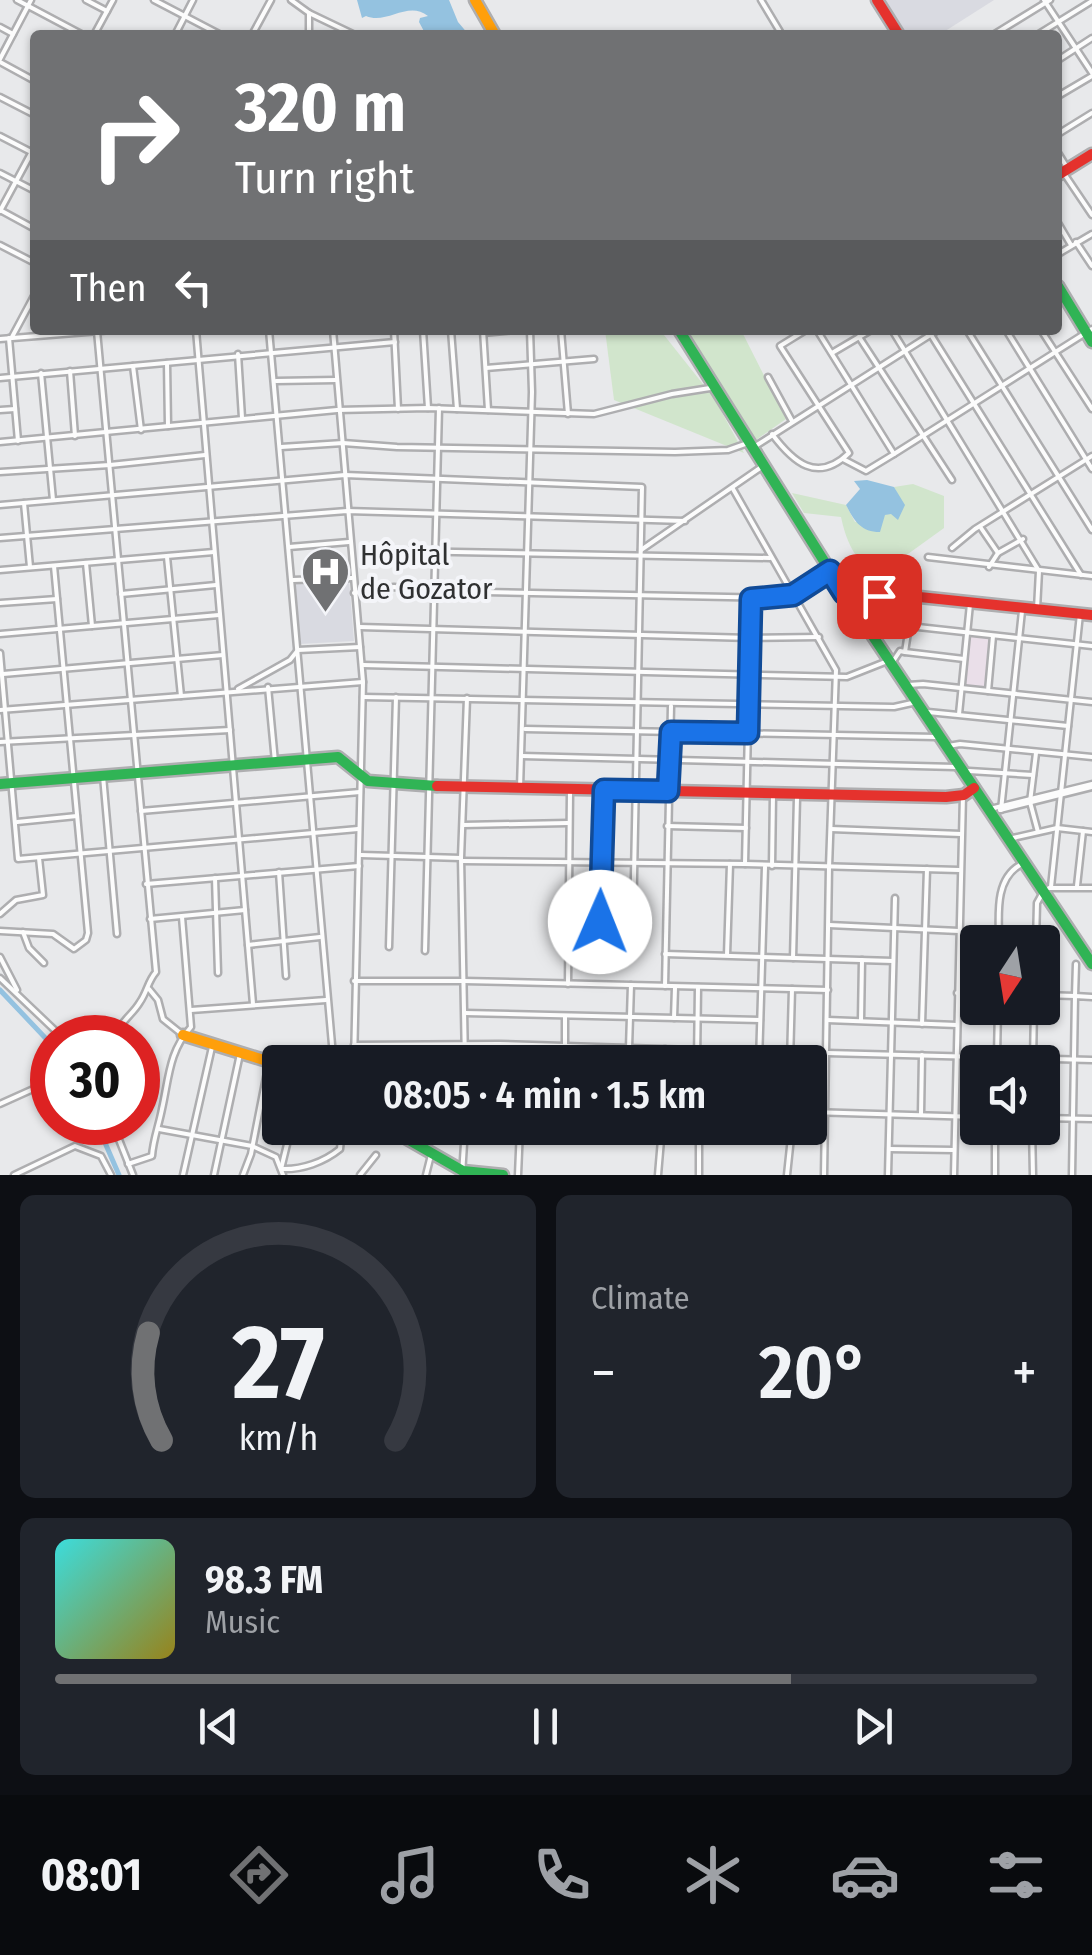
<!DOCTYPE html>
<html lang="en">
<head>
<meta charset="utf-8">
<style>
  body { margin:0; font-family:"Fira Sans Condensed",sans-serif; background:#20242c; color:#f1f3f6; height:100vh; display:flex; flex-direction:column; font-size:38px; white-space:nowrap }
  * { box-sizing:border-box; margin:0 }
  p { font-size:32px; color:#9ea1a6 }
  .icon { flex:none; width:55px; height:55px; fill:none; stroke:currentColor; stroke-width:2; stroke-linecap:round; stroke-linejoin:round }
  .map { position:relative; height:1175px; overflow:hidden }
  .sheet { display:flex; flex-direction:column; gap:20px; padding:20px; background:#0d0f14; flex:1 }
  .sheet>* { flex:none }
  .banner { position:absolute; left:30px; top:30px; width:1032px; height:305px; border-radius:10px; box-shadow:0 2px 8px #0004; background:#707173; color:#fff; overflow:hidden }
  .needle { width:65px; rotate:192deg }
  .buttons { position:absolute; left:960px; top:925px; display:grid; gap:20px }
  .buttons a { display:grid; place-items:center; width:100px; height:100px; border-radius:10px; background:#171b24; box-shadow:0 2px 8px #0004; font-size:50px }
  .speed { position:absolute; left:30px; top:1015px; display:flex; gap:20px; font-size:50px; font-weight:700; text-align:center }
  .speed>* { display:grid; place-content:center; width:130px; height:130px; border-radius:50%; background:#171b24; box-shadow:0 2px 8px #0004; line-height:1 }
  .speed .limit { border:15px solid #d22; background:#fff; color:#111 }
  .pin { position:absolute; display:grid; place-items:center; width:85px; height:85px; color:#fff; margin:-42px; border-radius:20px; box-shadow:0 5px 15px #0006 }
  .me { position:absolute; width:110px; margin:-55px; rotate:1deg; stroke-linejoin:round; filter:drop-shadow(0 0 8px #0008) }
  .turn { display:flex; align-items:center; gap:35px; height:210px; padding:0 40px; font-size:45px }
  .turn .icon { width:130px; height:130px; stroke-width:2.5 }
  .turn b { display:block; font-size:70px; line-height:85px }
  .then { display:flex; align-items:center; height:95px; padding:0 40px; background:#0003; gap:20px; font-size:38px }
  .big { font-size:75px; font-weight:600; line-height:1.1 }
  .sheet .tile { flex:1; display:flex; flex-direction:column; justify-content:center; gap:15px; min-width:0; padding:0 35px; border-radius:15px; background:#20242c }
  .sheet .dial { align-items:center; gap:0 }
  .dial svg { height:260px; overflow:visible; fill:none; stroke:#363941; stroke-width:7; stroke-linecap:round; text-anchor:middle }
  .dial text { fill:#f1f3f6; stroke:none }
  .song { display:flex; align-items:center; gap:30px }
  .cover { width:120px; height:120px; border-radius:15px; background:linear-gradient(135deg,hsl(180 70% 55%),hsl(50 70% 35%)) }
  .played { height:10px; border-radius:5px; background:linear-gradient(90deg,#707173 75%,#363941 75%) }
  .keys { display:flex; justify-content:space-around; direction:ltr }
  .heat { display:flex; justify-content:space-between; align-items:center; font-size:55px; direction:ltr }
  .sheet .tiles { flex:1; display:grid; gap:20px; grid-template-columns:1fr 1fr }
  .tile:last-child { grid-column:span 2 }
  .trip { position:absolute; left:262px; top:1045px; width:565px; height:100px; border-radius:10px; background:#171b24; box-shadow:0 2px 8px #0004; font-weight:600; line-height:100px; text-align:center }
  .tab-bar { display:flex; height:160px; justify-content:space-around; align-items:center; background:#090b0e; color:#9ea1a6 }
  .tab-bar .icon { width:70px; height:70px }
  .tab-bar .on { color:#707173 }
  .tab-bar b { font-size:45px; color:#f1f3f6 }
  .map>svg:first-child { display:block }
  .built { fill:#d9dae1 }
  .education { fill:#eadfe9 }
  .green { fill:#d1e5cc }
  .water { fill:#94c2e0 }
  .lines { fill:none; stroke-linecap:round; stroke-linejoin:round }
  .canal { stroke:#94c2e0; stroke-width:5 }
  .street-casing { stroke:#aeaeb0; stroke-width:9 }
  .fast-casing { stroke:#aeaeb0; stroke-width:15 }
  .slow-casing { stroke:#aeaeb0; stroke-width:15 }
  .jam-casing { stroke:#aeaeb0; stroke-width:15 }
  .street { stroke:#fcfcfc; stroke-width:4 }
  .fast { stroke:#30b455; stroke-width:10 }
  .slow { stroke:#ff9f0a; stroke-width:10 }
  .jam { stroke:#e5322d; stroke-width:10 }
  .route-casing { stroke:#114b97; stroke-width:25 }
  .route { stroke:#1a73e8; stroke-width:18 }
  .labels { text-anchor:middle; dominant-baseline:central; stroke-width:8; stroke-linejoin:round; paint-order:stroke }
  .poi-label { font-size:30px; fill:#303132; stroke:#f4f5f9; text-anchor:start }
</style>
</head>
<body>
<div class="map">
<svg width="1092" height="1175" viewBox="0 0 1092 1175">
  <rect width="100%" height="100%" fill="#e8e9eb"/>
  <g class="built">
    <polygon points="883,0 994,0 939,35 905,35"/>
    <polygon points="295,578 349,580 354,641 300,644"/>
  </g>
  <polygon class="education" points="970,636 990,638 986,688 965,685"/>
  <g class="green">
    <polygon points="605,330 660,330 714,398 744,453 614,400"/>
    <polygon points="696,330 741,330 786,419 753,442 685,337"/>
    <path d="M913,484L944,496V528L901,559L897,583C862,570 849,554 841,517L804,513L792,493L846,505L855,522L885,515L904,506L894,487Z"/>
  </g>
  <g class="water">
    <path d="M357,0H449L458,22L469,35H426L419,22L420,18L428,16C408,0 387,25 366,16L362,18Z"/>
    <path d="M867,480L894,487L905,505L898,520L891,514L885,515L880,532C860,532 854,520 846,505L860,489L854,481Z"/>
  </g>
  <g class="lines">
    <g class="canal">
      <polyline points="0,990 52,1045"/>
      <polyline points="96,1122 119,1175"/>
    </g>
    <defs>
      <g id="street">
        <polyline points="17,0 83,35"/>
        <polyline points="86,0 107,11"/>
        <polyline points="154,0 221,35"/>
        <polyline points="291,0 309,13 309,35"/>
        <polyline points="761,0 782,35"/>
        <polyline points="1044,0 1092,73"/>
        <polyline points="309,13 355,35"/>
        <polyline points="0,27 13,34"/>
        <polyline points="94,35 113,0"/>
        <polyline points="175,35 193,0"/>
        <polyline points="252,35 271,0"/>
        <polyline points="993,35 1050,0"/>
        <polyline points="1037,35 1092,1"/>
        <polyline points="0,59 31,0"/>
        <polyline points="1058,60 1092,38"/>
        <polyline points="0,62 35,81"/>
        <polyline points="1058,96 1092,76"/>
        <polyline points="0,97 35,115"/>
        <polyline points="1058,134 1092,113"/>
        <polyline points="0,136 35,154"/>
        <polyline points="1058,153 1068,169"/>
        <polyline points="1063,172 1092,215"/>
        <polyline points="0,173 35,191"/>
        <polyline points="0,210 35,229"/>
        <polyline points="0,211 35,146"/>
        <polyline points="1058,223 1071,245"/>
        <polyline points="1076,242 1092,266"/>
        <polyline points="0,245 35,263"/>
        <polyline points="1058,254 1092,234"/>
        <polyline points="196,330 253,1004"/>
        <polyline points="269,330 333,1056 328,1062"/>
        <polyline points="333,330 363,682 354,1062"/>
        <polyline points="394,330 398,409"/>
        <polyline points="423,330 428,408"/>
        <polyline points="451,330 457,409"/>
        <polyline points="483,330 488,410"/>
        <polyline points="561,330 568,414"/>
        <polyline points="817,330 894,454 866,471 843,459"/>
        <polyline points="892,330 1039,571 1037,609"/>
        <polyline points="928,330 1081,575"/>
        <polyline points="967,330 1092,530"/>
        <polyline points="1006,330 1092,469"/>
        <polyline points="1041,330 1092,409"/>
        <path d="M97,331L156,972C148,981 147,992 140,1002C132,1016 119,1021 117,1038"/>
        <polyline points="483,333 516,330"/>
        <polyline points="12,337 35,294"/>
        <polyline points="859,337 952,480"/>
        <polyline points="9,338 18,441"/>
        <polyline points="0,339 112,330"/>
        <polyline points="832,353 871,330"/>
        <polyline points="238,354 242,418"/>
        <polyline points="167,363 168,426"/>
        <polyline points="133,366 141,430"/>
        <polyline points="486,368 594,359"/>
        <polyline points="70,371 75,436"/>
        <polyline points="41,373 53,500"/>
        <polyline points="768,377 792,421"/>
        <polyline points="0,378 395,342"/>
        <polyline points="276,381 336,380"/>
        <polyline points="0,410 15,409"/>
        <path d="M772,434C793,462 817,484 849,453L780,346L806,330"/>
        <polyline points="0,442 337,410 428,408 594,414 672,394 710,388"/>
        <polyline points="757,445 938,330"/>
        <polyline points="281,447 343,443 397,447 675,452 728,450 745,444"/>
        <polyline points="894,454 1092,329"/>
        <polyline points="0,472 110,465 205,455"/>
        <polyline points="733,489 836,670 829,867 824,1175"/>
        <polyline points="24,503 30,567"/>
        <polyline points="0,505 345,475 642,487 633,924"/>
        <polyline points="981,528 998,553"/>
        <polyline points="0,538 347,511 685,521"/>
        <polyline points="289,547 349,542"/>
        <polyline points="952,548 975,529 1092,456"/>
        <polyline points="641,550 760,468"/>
        <polyline points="401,551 770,558"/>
        <polyline points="167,557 181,696"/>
        <polyline points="928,557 1092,576"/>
        <polyline points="86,563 92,626"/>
        <polyline points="989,567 998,553 1023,539"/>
        <polyline points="0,570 214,552"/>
        <polyline points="293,580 352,578"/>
        <polyline points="354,593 394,587 434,591 778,598 793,595 826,574"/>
        <polyline points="121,594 216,585"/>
        <polyline points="0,603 57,599"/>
        <polyline points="909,626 913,597"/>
        <polyline points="360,627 750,638 751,599"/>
        <polyline points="0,634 219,615"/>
        <polyline points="905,652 964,659"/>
        <polyline points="0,653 18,859 358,829"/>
        <polyline points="892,663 900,651 905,652 909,626 1092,646"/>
        <polyline points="363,665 847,677 885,662"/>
        <polyline points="3,674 223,655"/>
        <polyline points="908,685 923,684 1092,702"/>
        <polyline points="268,687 275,762"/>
        <polyline points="238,689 290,660 298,650 360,647"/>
        <polyline points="988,691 993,636"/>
        <polyline points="363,697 894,707 912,703"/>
        <polyline points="0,710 363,682"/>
        <polyline points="928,712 1068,726"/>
        <polyline points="959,714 970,604"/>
        <polyline points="525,729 936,737"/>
        <polyline points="0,742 230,730"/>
        <polyline points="948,746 960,744 1092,757"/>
        <polyline points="1036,753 1030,802 1038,832"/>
        <polyline points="522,756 955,767"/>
        <polyline points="969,771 1033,775"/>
        <polyline points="103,776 117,934"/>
        <polyline points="520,788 532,392 530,330"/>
        <polyline points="990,809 1092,784"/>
        <polyline points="1000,810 1092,787"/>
        <polyline points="1001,810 1022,611"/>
        <polyline points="141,811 360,792"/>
        <polyline points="17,822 77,816"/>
        <polyline points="463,825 568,823"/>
        <polyline points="667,826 746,828"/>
        <polyline points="831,829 961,834"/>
        <polyline points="1013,838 1057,828 1092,832"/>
        <polyline points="361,855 461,858"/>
        <polyline points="462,861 745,864 750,638 819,637"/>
        <polyline points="745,864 959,870"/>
        <polyline points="772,866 773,795"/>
        <polyline points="279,872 286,976"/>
        <polyline points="215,878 218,973"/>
        <polyline points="146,884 359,866"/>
        <polyline points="1077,886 1083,831"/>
        <polyline points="1051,887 1080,614"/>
        <polyline points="1049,888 1092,888"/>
        <polyline points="0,914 16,900 43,895 39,858"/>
        <polyline points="150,919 245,910"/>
        <polyline points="829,925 959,931"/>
        <polyline points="0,931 53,934 74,949 86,940 88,933 54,566"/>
        <polyline points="23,932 29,948 44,963"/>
        <path d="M999,942C999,916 994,880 1020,865"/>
        <polyline points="1036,942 1037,903 1042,894"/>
        <polyline points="248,945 320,937"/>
        <polyline points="389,947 396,697"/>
        <polyline points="425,951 439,408"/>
        <polyline points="570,951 627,953"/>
        <polyline points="600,952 604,790"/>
        <polyline points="665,954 893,961"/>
        <polyline points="727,955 730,864"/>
        <polyline points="0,957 17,990"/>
        <polyline points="793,958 797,798"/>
        <polyline points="0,978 63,1038"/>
        <polyline points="354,981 464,981 792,989"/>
        <polyline points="568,984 570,793"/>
        <polyline points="665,986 671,706"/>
        <polyline points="149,989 158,1000 163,1019 183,1035"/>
        <polyline points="957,993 978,993"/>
        <polyline points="1042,995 1075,996 1076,964"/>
        <polyline points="191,1010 326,1000"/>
        <polyline points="465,1013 760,1020"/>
        <polyline points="674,1018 675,988"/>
        <polyline points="827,1020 957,1025"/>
        <polyline points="861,1020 862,960"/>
        <polyline points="922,1024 927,869"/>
        <polyline points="354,1045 499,1044 759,1052"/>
        <polyline points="629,1048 631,985"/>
        <polyline points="827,1053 1092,1060"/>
        <polyline points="997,1057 998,1008"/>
        <polyline points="306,1062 333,1056"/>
        <polyline points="465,1062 461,858 467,698"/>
        <polyline points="565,1062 565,1016"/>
        <polyline points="665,1062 665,1049"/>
        <polyline points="697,1062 698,987"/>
        <polyline points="759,1062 765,867"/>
        <polyline points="790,1062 792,989 828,990"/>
        <polyline points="1033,1062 1034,1008"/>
        <polyline points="0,1104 51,1081"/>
        <polyline points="810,1112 978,1117"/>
        <polyline points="921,1114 922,1055"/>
        <polyline points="1042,1118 1092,1119"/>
        <polyline points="112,1122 133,1175"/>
        <path d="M291,1128L281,1169C302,1170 324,1162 340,1149L342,1128"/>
        <polyline points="699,1128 699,1175"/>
        <polyline points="995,1128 995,1175"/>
        <polyline points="1032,1128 1033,1175"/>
        <polyline points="159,1129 252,1146 276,1157 283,1175"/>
        <polyline points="465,1137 519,1139"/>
        <polyline points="889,1149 954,1150"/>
        <path d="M128,1164L152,1156C153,1140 159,1125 162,1109C169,1078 169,1051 191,1027L182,917"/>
        <polyline points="14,1175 75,1146 101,1156 111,1175"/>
        <polyline points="183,1175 212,1047"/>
        <polyline points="214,1175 240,1054"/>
        <polyline points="243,1175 251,1154 269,1062"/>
        <polyline points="360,1175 376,1155"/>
        <polyline points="426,1175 431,1155"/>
        <polyline points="462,1175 465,1128"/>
        <polyline points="518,1175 520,1128"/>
        <polyline points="658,1175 662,1128"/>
        <polyline points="787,1175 792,1128"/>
        <polyline points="888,1175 895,898"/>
        <polyline points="954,1175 963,795"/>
        <polyline points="1072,1175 1075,996 1092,997"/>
      </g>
      <g id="fast">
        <polyline points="1058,286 1092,342"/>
        <polyline points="679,330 844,593 1092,964"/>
        <polyline points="0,784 338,757 368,781 437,786"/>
        <polyline points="388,1128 463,1171 503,1175"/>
      </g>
      <g id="slow">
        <polyline points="475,0 495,35"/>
        <polyline points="183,1035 280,1065"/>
      </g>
      <g id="jam">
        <polyline points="877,0 899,35"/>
        <polyline points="1058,175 1092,154"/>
        <polyline points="843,589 1092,615"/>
        <polyline points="437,786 946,797 964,795 974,788"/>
      </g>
    </defs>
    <use href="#street" class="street-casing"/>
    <use href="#fast" class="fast-casing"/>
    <use href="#slow" class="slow-casing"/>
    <use href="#jam" class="jam-casing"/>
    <use href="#street" class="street"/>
    <use href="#fast" class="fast"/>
    <use href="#slow" class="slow"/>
    <use href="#jam" class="jam"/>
  </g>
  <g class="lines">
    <defs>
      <polyline id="route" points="600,922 604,790 668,791 671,732 748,733 751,599 793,595 830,571 844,593 879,596"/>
    </defs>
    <use href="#route" class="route-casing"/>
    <use href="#route" class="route"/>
  </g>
  <defs>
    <symbol id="hospital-pin" viewBox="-11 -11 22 30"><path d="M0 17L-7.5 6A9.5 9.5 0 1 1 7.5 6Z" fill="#707173" stroke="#f4f5f9"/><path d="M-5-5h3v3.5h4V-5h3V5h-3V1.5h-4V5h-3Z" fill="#fff"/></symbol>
  </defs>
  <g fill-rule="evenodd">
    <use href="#hospital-pin" x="298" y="544" width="55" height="75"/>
  </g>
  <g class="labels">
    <g class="poi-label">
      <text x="360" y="555">Hôpital<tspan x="360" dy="34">de Gozator</tspan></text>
    </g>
  </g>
</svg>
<div class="buttons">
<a><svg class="needle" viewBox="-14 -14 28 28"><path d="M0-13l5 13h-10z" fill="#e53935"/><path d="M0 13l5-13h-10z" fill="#9ea1a6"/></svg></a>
<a><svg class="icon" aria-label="sound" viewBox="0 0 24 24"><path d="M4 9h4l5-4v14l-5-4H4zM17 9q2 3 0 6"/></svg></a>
</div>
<div class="speed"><div class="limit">30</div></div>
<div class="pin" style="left:879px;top:596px;background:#d93025"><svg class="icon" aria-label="arrive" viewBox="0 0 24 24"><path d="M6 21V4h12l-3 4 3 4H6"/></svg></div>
<svg class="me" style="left:600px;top:922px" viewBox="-20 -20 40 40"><circle r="19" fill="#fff"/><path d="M0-13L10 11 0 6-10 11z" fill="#1a73e8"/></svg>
<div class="trip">08:05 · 4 min · 1.5 km</div>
<div class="banner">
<div class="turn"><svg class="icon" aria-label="right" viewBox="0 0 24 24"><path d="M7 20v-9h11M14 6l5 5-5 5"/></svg><div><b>320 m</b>Turn right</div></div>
<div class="then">Then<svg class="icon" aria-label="left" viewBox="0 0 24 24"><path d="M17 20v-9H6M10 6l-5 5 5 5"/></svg></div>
</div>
</div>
<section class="sheet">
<div class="tiles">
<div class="tile dial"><svg viewBox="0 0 100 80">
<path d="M14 69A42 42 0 1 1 86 69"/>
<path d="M14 69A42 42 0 0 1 10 36" stroke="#707173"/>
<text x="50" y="56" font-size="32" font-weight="700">27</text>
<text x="50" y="72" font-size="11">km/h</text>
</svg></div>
<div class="tile"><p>Climate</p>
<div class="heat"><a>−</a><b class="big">20°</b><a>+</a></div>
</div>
<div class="tile">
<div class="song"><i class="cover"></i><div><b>98.3 FM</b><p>Music</p></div></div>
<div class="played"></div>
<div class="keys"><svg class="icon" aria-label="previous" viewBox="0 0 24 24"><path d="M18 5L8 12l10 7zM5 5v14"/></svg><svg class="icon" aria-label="pause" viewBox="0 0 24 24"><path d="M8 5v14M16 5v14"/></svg><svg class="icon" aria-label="next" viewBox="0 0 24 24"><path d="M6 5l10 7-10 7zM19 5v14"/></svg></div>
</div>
</div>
</section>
<nav class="tab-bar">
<b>08:01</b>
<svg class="icon on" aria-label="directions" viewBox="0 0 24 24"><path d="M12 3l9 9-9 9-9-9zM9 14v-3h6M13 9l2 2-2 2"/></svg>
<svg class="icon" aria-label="music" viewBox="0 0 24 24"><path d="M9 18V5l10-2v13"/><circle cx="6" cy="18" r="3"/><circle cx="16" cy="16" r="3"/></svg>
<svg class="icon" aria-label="phone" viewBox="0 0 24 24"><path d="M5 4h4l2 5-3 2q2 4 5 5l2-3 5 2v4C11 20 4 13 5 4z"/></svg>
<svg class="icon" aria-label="climate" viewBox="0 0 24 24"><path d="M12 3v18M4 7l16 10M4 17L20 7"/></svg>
<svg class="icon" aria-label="car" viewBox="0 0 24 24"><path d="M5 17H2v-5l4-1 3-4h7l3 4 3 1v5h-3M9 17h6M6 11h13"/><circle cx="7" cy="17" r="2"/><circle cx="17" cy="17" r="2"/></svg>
<svg class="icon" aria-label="filters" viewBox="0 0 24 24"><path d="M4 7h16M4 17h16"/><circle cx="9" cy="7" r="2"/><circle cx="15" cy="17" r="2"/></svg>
</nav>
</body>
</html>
